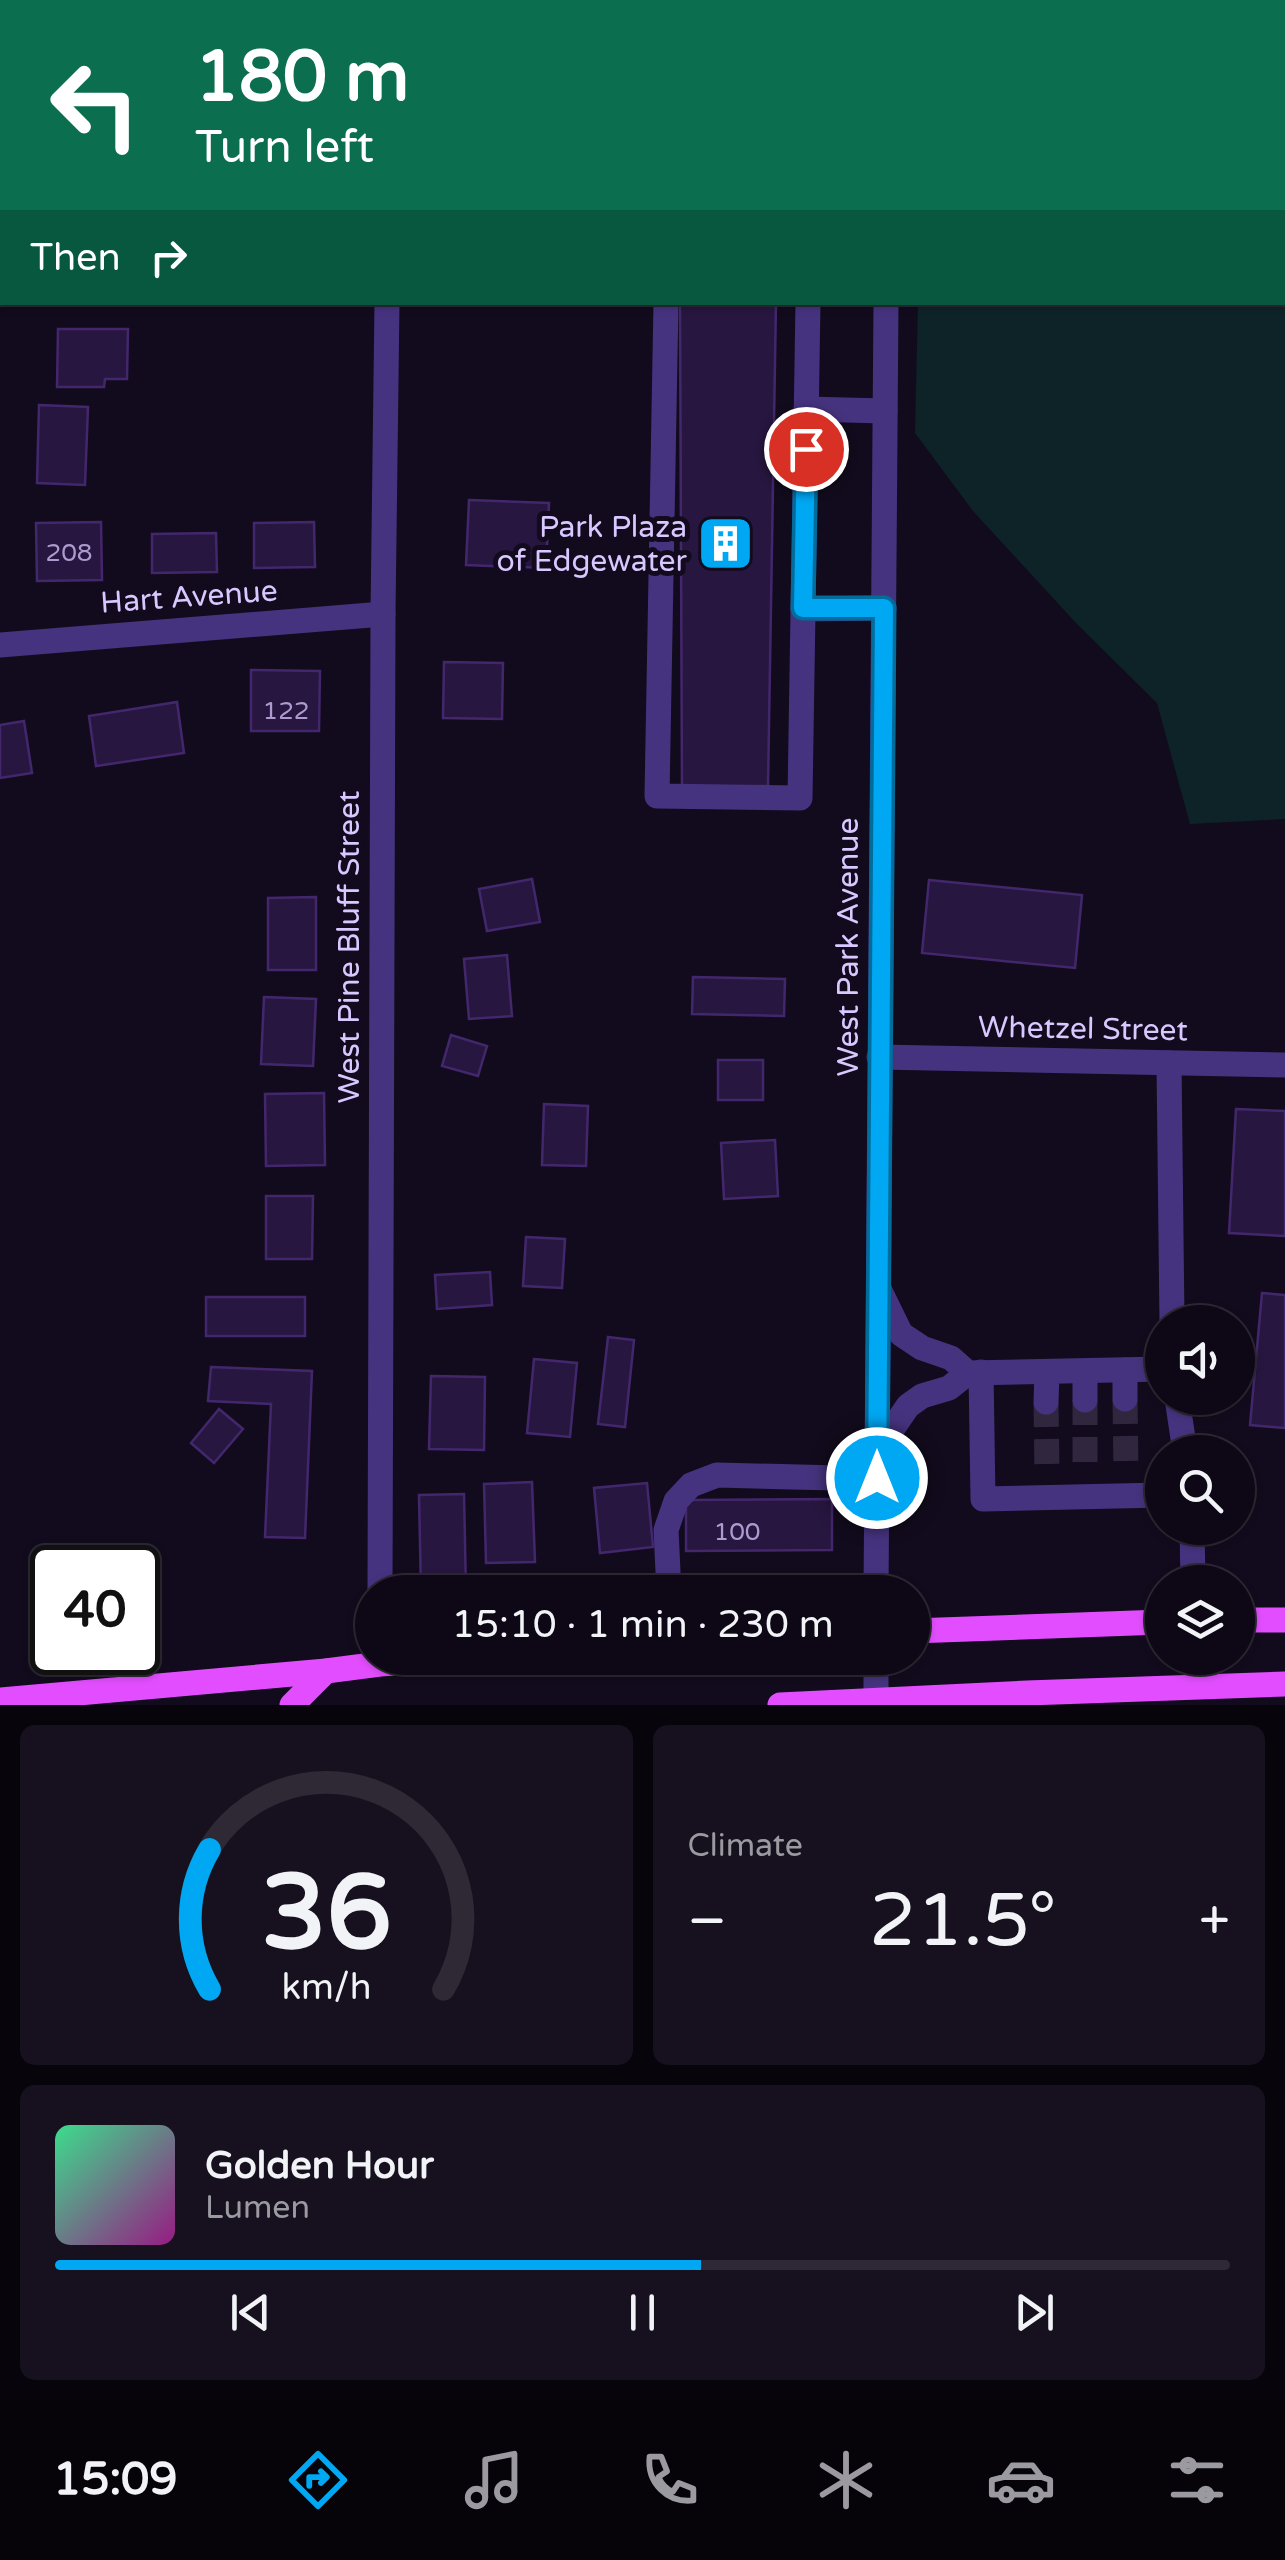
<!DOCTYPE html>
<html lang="en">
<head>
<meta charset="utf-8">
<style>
  body { margin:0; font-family:"Varela Round",sans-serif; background:#17111f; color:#f1f3f6; height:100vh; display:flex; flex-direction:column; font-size:38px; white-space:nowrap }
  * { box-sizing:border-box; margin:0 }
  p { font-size:32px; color:#9b9aa1 }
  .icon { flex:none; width:55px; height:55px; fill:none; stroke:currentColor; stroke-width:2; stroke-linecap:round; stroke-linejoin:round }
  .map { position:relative; height:1705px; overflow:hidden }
  .side { display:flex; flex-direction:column; gap:20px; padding:20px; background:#08040c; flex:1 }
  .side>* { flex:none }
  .hud { position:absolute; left:0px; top:0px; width:1285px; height:305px; box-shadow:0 2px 8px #0004,0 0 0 2px #2e2935; background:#0b6e4f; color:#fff; overflow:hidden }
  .fabs { position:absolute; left:1145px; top:1305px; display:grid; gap:20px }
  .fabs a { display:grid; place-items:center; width:110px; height:110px; border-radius:50%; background:#0e0816; box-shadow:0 2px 8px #0004,0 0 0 2px #2e2935; font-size:50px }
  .speed { position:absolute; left:30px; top:1545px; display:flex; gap:20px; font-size:50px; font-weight:700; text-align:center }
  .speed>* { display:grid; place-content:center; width:130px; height:130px; border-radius:50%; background:#0e0816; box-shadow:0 2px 8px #0004,0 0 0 2px #2e2935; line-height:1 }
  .speed .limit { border:5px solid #111; border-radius:15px; background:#fff; color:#111 }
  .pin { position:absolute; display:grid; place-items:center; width:85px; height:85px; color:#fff; margin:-42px; border:5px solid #fff; border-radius:50%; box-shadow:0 2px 10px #0007 }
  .me { position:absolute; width:110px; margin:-55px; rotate:0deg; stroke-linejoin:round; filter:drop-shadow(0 0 8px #0008) }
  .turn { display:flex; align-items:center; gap:35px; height:210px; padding:0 30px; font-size:45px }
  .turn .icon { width:130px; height:130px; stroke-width:2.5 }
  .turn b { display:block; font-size:70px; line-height:85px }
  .then { display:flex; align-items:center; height:95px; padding:0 30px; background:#0003; gap:20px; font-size:38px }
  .big { font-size:75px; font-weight:600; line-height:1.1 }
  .side .card { flex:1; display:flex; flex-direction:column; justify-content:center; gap:15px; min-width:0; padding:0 35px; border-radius:15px; background:#17111f }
  .side .dial { align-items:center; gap:0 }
  .dial svg { height:260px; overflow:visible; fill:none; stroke:#2e2935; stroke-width:7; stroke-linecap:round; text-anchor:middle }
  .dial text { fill:#f1f3f6; stroke:none }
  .song { display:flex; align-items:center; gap:30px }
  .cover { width:120px; height:120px; border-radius:15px; background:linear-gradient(135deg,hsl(150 70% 55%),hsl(310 70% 35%)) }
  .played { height:10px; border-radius:5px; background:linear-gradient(90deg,#00a7f2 55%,#2e2935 55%) }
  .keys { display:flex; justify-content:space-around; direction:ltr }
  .heat { display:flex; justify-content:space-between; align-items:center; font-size:55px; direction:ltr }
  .side .tiles { flex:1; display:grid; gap:20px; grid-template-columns:1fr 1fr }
  .card:last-child { grid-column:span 2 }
  .trip { position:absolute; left:355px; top:1575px; width:575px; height:100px; border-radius:50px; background:#0e0816; box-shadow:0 2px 8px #0004,0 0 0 2px #2e2935; font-weight:600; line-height:100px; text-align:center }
  .menu { display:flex; height:160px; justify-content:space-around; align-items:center; background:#060309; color:#9b9aa1 }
  .menu .icon { width:70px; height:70px }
  .menu .on { color:#00a7f2 }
  .menu b { font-size:45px; color:#f1f3f6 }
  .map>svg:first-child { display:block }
  .green { fill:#0e2328 }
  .building { fill:#27163f; stroke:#43276c; stroke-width:2.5 }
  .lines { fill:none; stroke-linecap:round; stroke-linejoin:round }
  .minor-tunnel { stroke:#30273f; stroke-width:25; stroke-dasharray:25 12; stroke-linecap:butt }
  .minor { stroke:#46337f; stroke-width:25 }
  .major { stroke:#e24eff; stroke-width:25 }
  .route-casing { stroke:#006d9d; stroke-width:25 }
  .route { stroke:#00a7f2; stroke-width:18 }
  .labels { text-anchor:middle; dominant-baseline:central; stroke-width:10; stroke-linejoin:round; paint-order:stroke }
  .number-label { font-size:25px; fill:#ac9bcf }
  .poi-label { font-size:30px; fill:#d9c7ff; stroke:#120b1d; text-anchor:end }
  .street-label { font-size:30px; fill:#d9c7ff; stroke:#120b1d }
</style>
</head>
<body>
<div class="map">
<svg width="1285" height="1705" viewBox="0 0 1285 1705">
  <rect width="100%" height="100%" fill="#120b1d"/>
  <polygon class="green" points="1283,21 1285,21 1285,819 1190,824 1157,703 1077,624 973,511 915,433 918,303 1282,302"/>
  <g class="building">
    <polygon points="680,302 776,302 768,786 682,787"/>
    <polygon points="58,329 128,329 127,379 105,379 104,387 57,387"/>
    <polygon points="39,405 88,407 85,485 37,483"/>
    <polygon points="469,500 549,503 546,568 466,565"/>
    <polygon points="101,522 102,580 37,581 36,523"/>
    <polygon points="314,522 315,567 254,568 254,523"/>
    <polygon points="216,533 217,572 152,573 152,534"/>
    <polygon points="444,662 503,663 502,719 443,718"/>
    <polygon points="251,670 320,671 319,731 251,731"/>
    <polygon points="177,702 184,753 96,766 89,716"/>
    <polygon points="24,721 32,773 0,778 0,725"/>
    <polygon points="532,879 540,922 487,931 479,889"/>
    <polygon points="929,880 1082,895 1075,968 922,953"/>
    <polygon points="316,897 316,970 268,970 268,898"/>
    <polygon points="507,955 512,1016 469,1019 464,959"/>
    <polygon points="693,977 785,979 784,1016 692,1014"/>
    <polygon points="264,997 316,999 313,1066 261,1064"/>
    <polygon points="451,1035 487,1046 478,1076 442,1066"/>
    <rect x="718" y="1060" width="45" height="40"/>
    <polygon points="324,1093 325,1165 266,1166 265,1094"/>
    <polygon points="544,1104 588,1106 586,1166 542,1165"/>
    <polygon points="1236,1109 1285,1111 1285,1236 1229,1233"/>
    <polygon points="775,1140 778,1196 724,1199 721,1143"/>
    <polygon points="266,1196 313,1196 312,1259 266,1259"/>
    <polygon points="526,1237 565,1239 562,1288 523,1286"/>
    <polygon points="490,1272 492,1305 437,1309 435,1275"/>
    <polygon points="1262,1293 1285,1295 1285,1428 1250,1425"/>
    <rect x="206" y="1297" width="99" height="39"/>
    <polygon points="608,1337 634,1340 625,1427 598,1424"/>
    <polygon points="534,1359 577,1363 570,1437 527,1433"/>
    <polygon points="211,1367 312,1371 305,1538 265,1537 271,1404 208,1401"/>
    <polygon points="431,1376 485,1377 484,1450 429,1449"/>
    <polygon points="219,1409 243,1429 214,1463 191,1443"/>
    <polygon points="532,1482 535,1562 486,1563 484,1484"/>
    <polygon points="647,1483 653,1547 600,1553 594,1488"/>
    <polygon points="464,1494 466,1592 421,1592 419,1495"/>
    <polygon points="832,1499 832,1550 686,1551 686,1500"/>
  </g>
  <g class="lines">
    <g class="minor-tunnel">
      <polyline points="1125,1399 1126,1471"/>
      <polyline points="1085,1400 1085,1472"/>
      <polyline points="1046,1402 1047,1474"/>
    </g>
    <g class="minor">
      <polyline points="0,0 222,2"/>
      <polyline points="889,2 889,0"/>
      <polyline points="1282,4 1285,4"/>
      <polyline points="666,302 657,796 800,798 808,302"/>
      <polyline points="806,409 885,411"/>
      <polyline points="803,609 884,608"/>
      <polyline points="0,645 383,614"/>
      <polyline points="879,1057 1285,1065"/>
      <polyline points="1169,1063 1172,1322"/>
      <polyline points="880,1291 901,1334 922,1348 951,1358 968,1373"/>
      <polyline points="1125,1370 1125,1399"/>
      <polyline points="1085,1371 1085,1400"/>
      <polyline points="981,1372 983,1499 1162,1495"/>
      <polyline points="1177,1398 1185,1452"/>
      <polyline points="1046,1402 1047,1372"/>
      <polyline points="885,1455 893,1428 908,1406 922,1396 949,1388 968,1373 1162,1369"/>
      <polyline points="1192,1528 1193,1582"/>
      <polyline points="380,1592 383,614 387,302"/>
      <polyline points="669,1592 666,1530 676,1501 691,1485 717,1475 877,1479"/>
      <polyline points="876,1592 886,302"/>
      <polyline points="876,1658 876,1705"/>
    </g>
    <g class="major">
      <polyline points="1238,1620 1285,1620"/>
      <polyline points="912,1631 1162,1622"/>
      <polyline points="0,1700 326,1671 380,1664 474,1658"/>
      <polyline points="292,1705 326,1671"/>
      <polyline points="780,1705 1027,1693 1285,1684"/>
    </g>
  </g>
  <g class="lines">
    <defs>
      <polyline id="route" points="806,449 803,608 884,608 877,1478"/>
    </defs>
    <use href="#route" class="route-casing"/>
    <use href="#route" class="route"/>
  </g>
  <defs>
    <symbol id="building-square" viewBox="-11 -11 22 22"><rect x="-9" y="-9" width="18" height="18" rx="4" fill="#00a7f2" stroke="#120b1d"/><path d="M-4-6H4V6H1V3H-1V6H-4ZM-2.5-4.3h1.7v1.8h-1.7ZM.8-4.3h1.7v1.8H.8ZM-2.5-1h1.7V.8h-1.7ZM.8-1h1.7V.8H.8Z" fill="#fff"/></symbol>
  </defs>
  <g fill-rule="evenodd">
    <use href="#building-square" x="694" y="512" width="63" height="63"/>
  </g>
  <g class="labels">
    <g class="number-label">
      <text x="69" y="553">208</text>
      <text x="286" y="711">122</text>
      <text x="737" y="1532">100</text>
    </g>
    <g class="poi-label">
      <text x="687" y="527">Park Plaza<tspan x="687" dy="34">of Edgewater</tspan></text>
    </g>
    <g class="street-label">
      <text transform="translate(189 597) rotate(-4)">Hart Avenue</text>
      <text transform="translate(349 947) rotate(-90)">West Pine Bluff Street</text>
      <text transform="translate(848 947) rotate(-90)">West Park Avenue</text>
      <text transform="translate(1083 1029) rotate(1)">Whetzel Street</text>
    </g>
  </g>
</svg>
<div class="fabs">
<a><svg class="icon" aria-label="sound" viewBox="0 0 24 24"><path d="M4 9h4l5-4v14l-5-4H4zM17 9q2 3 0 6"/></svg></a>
<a><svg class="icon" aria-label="search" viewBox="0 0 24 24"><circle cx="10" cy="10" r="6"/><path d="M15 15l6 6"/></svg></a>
<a><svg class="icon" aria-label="layers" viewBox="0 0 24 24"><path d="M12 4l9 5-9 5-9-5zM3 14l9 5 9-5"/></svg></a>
</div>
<div class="speed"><div class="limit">40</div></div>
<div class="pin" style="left:806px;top:449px;background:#d93025"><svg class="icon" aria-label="arrive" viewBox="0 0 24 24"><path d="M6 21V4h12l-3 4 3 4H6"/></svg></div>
<svg class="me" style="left:877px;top:1478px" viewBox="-20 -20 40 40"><circle r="17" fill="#00a7f2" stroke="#fff" stroke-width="3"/><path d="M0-11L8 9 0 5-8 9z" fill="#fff"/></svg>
<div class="trip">15:10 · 1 min · 230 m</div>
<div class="hud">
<div class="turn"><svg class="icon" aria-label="left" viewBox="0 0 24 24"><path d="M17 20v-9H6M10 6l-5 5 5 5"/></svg><div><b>180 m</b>Turn left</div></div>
<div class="then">Then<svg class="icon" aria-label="right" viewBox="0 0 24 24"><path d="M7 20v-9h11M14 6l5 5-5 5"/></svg></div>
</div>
</div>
<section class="side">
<div class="tiles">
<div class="card dial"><svg viewBox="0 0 100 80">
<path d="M14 69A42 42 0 1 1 86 69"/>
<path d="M14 69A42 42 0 0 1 14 26" stroke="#00a7f2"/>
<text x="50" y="56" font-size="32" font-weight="700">36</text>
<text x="50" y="72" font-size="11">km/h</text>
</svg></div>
<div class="card"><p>Climate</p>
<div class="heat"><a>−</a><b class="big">21.5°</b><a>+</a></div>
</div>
<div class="card">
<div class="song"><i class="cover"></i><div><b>Golden Hour</b><p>Lumen</p></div></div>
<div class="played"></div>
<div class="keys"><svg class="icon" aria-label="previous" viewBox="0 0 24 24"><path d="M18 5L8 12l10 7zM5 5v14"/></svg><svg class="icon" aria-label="pause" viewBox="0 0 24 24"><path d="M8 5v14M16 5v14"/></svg><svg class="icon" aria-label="next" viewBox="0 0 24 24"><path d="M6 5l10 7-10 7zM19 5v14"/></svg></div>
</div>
</div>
</section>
<nav class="menu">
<b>15:09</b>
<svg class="icon on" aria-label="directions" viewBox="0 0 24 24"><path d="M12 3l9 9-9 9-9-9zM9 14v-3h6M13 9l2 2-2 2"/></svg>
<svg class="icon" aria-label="music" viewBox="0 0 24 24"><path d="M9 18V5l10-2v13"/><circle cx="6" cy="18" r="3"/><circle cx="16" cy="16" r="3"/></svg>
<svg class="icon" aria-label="phone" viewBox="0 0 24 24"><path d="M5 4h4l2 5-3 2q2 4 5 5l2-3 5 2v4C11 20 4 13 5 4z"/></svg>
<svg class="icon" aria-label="climate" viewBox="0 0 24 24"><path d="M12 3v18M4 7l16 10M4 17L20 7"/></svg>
<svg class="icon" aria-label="car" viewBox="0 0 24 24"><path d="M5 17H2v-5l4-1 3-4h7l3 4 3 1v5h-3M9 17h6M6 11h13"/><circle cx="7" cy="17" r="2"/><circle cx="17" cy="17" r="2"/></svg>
<svg class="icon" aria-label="filters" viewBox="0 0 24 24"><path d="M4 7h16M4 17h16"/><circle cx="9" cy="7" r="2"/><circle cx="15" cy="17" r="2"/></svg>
</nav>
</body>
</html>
